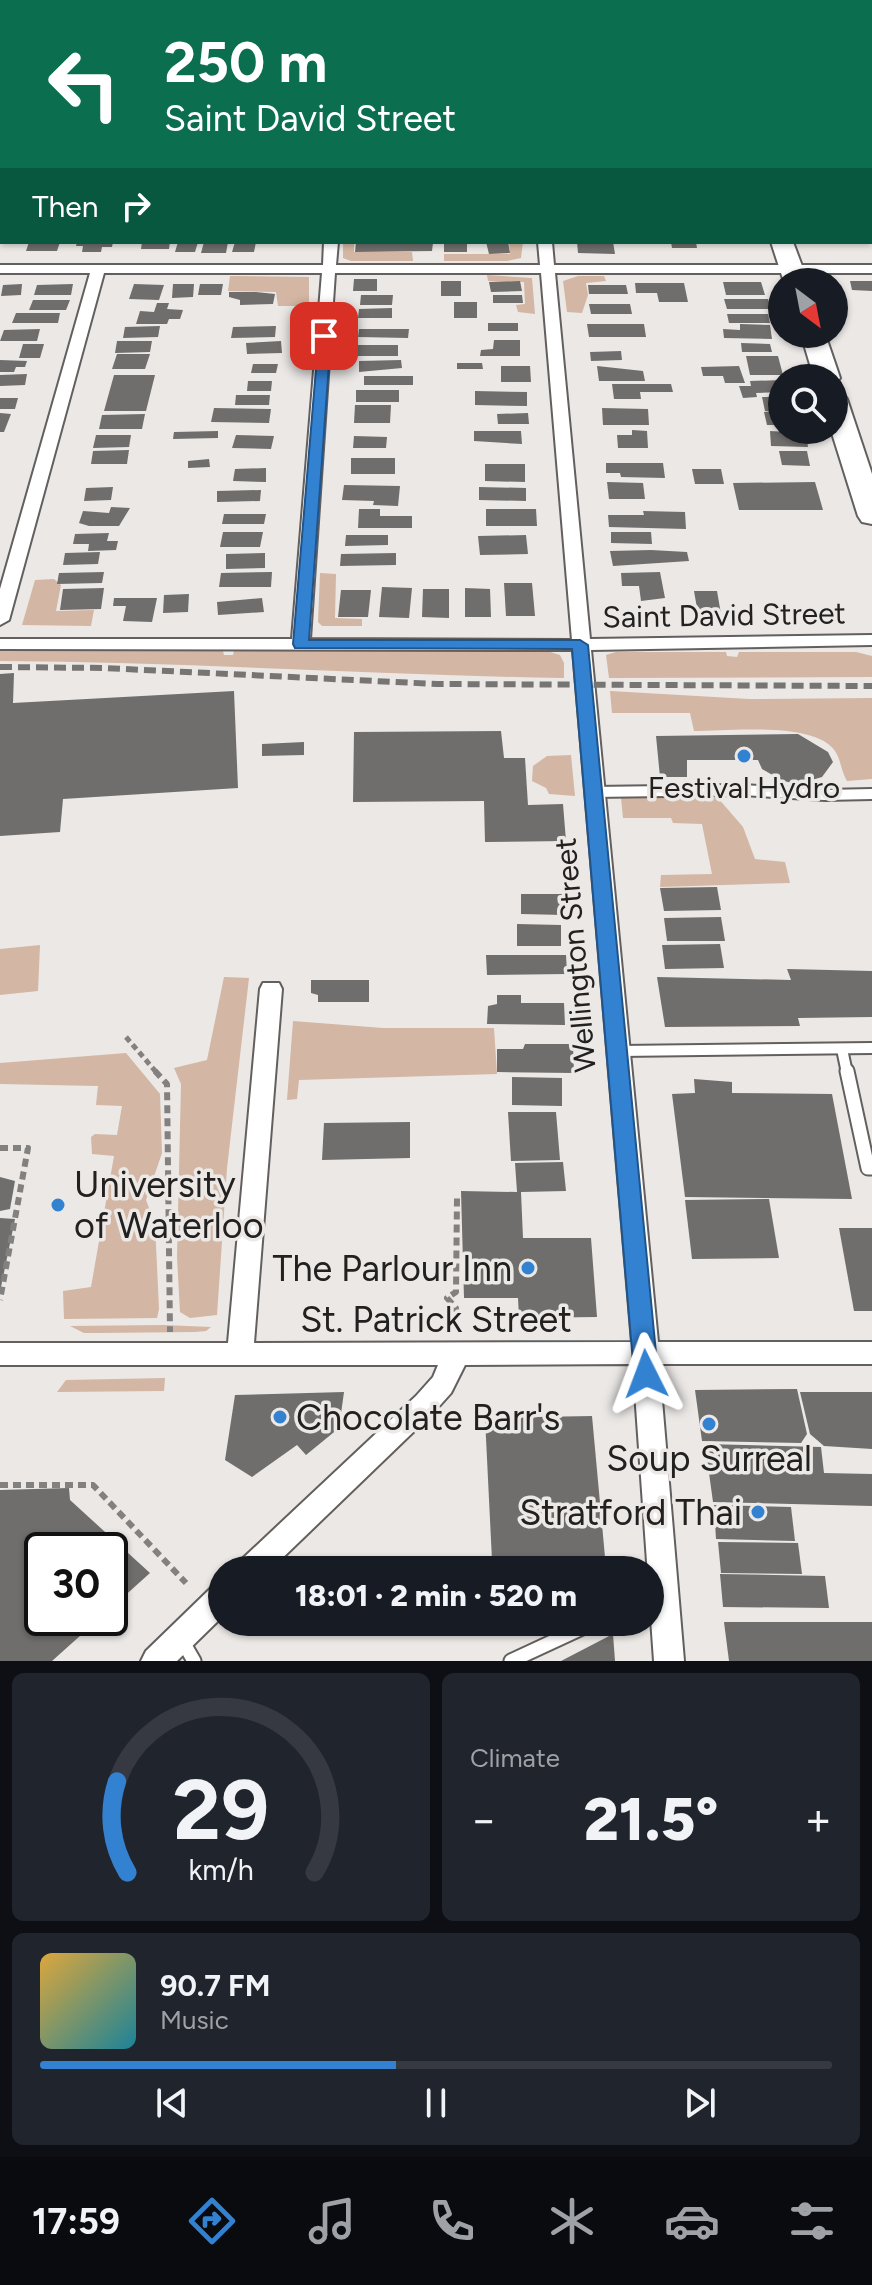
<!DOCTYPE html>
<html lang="en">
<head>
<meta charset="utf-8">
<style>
  body { margin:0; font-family:Figtree,sans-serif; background:#20242c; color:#f1f3f6; height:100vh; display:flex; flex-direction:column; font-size:30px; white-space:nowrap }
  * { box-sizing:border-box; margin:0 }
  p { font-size:26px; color:#9ea1a6 }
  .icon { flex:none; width:44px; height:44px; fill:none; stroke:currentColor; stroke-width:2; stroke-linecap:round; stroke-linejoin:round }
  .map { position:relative; height:1661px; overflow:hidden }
  .sheet { display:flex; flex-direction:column; gap:12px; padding:12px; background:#0d0f14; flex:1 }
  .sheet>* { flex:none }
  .hud { position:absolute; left:0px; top:0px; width:872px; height:244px; box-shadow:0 2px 6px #0004; background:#0b6e4f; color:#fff; overflow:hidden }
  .needle { width:52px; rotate:148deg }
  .buttons { position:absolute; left:768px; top:268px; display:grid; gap:16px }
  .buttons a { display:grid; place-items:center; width:80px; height:80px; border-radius:50%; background:#171b24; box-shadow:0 2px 6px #0004; font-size:40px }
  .speed { position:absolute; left:24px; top:1532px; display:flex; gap:16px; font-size:40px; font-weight:700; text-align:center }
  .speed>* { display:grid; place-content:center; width:104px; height:104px; border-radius:50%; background:#171b24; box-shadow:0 2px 6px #0004; line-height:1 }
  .speed .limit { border:4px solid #111; border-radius:12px; background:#fff; color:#111 }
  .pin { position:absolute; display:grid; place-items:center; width:68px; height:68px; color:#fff; margin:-34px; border-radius:16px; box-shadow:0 4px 12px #0006 }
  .me { position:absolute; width:88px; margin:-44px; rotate:357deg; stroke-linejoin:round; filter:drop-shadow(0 0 6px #0008) }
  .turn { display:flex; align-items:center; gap:28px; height:168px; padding:0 32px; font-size:36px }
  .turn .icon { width:104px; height:104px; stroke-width:2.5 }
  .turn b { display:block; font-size:56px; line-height:68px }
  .then { display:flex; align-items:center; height:76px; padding:0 32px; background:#0003; gap:16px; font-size:30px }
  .big { font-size:60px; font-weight:800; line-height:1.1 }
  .sheet .widget { flex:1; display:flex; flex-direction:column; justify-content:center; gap:12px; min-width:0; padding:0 28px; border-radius:12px; background:#20242c }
  .sheet .dial { align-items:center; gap:0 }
  .dial svg { height:208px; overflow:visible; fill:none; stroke:#363941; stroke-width:7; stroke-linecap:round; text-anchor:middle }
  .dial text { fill:#f1f3f6; stroke:none }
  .song { display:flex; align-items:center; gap:24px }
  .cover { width:96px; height:96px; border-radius:12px; background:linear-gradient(135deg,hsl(40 70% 55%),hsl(190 70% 35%)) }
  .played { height:8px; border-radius:4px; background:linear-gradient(90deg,#3381d1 45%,#363941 45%) }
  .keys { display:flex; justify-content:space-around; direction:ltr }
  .heat { display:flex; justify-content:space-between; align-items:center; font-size:44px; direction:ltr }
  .sheet .tiles { flex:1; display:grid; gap:12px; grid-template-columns:1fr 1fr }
  .widget:last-child { grid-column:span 2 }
  .trip { position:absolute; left:208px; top:1556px; width:456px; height:80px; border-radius:40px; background:#171b24; box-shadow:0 2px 6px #0004; font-weight:800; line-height:80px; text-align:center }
  .tab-bar { display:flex; height:128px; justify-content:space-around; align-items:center; background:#090b0e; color:#9ea1a6 }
  .tab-bar .icon { width:56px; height:56px }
  .tab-bar .on { color:#3381d1 }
  .tab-bar b { font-size:36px; color:#f1f3f6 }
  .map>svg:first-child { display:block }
  .green { fill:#d3b6a3 }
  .building { fill:#706e6c }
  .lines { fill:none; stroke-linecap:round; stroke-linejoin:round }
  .lane-far1-casing { stroke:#625f5e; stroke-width:14 }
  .lane-casing { stroke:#625f5e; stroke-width:17 }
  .street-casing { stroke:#625f5e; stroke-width:4 }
  .secondary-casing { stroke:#625f5e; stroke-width:4 }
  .primary-casing { stroke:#625f5e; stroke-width:4 }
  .path-far1 { stroke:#838180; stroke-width:5; stroke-dasharray:6 4; stroke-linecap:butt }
  .path { stroke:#838180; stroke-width:6; stroke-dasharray:8 5; stroke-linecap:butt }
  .lane-far1 { stroke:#fff; stroke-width:10 }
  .lane { stroke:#fff; stroke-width:13 }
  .street { fill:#fff; fill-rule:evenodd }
  .secondary { fill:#fff; fill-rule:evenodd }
  .primary { fill:#fff; fill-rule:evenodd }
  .rail-far1 { stroke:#777574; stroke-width:4; stroke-dasharray:7 4; stroke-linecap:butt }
  .rail { stroke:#777574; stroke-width:6; stroke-dasharray:12 6; stroke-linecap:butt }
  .route { fill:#3381d1; stroke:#215488; stroke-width:2 }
  .poi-dot { fill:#3381d1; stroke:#ebe8e6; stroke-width:3 }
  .labels { text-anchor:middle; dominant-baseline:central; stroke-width:7; stroke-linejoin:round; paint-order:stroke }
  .street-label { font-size:30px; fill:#222120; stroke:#ebe8e6 }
  .poi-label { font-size:30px; fill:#222120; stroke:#ebe8e6 }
  .near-poi-label { font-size:36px; fill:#222120; stroke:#ebe8e6; text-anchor:start }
  .near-street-label { font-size:36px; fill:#222120; stroke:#ebe8e6 }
</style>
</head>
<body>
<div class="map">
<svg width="872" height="1661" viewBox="0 0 872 1661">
  <rect width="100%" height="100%" fill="#ebe8e6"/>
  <g class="green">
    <polygon points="343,242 354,242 354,252 412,252 413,261 351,261 343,258"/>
    <polygon points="509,242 523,242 521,258 507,261 444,261 444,254 510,254"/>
    <polygon points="487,275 532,278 535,314 518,312 516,305 525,304 524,282 488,281"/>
    <polygon points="230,276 309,277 309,306 278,306 276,292 228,291"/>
    <polygon points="578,276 604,276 606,281 586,283 588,295 582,313 567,312 563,281"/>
    <polygon points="320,573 336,574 335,618 362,619 362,626 322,626 318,622"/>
    <polygon points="54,579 61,585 56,611 94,610 91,626 22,625 35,580"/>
    <path d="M234,650L547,651L560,655L564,663V678C376,675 188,662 0,661V651H223L224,655H233Z"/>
    <polygon points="616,652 726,652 727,656 737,657 739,652 856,652 872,656 872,677 609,678 606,655"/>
    <path d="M610,691L749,699L872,698V779L847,781C841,771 841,760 835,751C815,721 727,731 694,731L690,713H612Z"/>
    <polygon points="571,755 575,796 549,794 546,788 532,781 533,766 547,756"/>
    <polygon points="621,798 718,798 743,827 755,859 785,862 790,883 660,887 661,875 712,874 702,824 673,823 671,818 623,818"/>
    <polygon points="40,945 38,991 0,995 0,949"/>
    <polygon points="224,977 249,978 227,1168 217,1315 190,1318 180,1312 177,1257 181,1084 174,1068 207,1060"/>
    <polygon points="293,1021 383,1028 494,1028 497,1074 299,1080 297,1099 287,1100"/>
    <polygon points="126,1053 160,1094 162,1153 146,1200 155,1224 159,1309 157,1318 64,1319 63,1291 91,1287 114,1156 92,1154 91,1137 95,1134 117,1135 122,1106 96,1105 98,1086 0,1084 0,1063"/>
    <polygon points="163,1325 211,1327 206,1331 195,1332 96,1333 84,1333 70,1326"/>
    <polygon points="165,1378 164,1391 57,1392 66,1380"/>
  </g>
  <g class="building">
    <polygon points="29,242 60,242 57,251 26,251"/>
    <polygon points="77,242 113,242 112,247 102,247 101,252 82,252 83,246 76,246"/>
    <polygon points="142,242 170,242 169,249 141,249"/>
    <polygon points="178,242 198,242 195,252 175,252"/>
    <polygon points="204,242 228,242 226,253 201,253"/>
    <polygon points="235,242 256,242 254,252 232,252"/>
    <polygon points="356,242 419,242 433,243 432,251 355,252"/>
    <rect x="444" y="242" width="23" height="10"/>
    <polygon points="486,242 508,242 510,253 489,254"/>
    <polygon points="577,242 613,242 615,254 578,253"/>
    <polygon points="671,242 696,242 697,248 672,248"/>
    <polygon points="354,279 377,279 377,291 353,291"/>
    <rect x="441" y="281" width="20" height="15"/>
    <polygon points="520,281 522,291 491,292 489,282"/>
    <polygon points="850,281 872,281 872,291 852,290"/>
    <polygon points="723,282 761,282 765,295 726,295"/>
    <polygon points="635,283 684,283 688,302 659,302 657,293 636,293"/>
    <polygon points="22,284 21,295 1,296 3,285"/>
    <polygon points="73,284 71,295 34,295 37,285"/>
    <polygon points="134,284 164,285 159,300 129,299"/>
    <polygon points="173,284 194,284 193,297 172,298"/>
    <polygon points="200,284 223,284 221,295 198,295"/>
    <polygon points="588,285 626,285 628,294 589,294"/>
    <polygon points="229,292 256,292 275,294 273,304 240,305 240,300 229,297"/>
    <polygon points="361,295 393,295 392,305 360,305"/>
    <polygon points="493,295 522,295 523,303 493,303"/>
    <polygon points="724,299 768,299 771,309 727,309"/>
    <polygon points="33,300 70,300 66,310 29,310"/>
    <rect x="454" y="302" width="23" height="16"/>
    <polygon points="157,303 169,303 167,309 183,310 180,319 169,319 167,324 136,324 140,311 154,312"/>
    <polygon points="589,304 630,304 632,314 591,314"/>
    <polygon points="392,308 392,318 358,318 359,309"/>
    <polygon points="16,313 60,313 58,323 12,323"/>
    <polygon points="727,314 768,314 770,323 729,323"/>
    <rect x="488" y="323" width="30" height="8"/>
    <polygon points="587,324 644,324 646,337 589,337"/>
    <polygon points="740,324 770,325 772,339 724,338 723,329 740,330"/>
    <polygon points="160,326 158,337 123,338 125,327"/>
    <polygon points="276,326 275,337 231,338 233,327"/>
    <polygon points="40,329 37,341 0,341 4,330"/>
    <polygon points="359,329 409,329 408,338 358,337"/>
    <polygon points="494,340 520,340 520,356 480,356 481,350 493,349"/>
    <polygon points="117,341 152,341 150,352 115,353"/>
    <polygon points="281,341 282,353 247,354 246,343"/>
    <polygon points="741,343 770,344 772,352 742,352"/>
    <polygon points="23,344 44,344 40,358 19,358"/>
    <rect x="356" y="345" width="42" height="11"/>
    <polygon points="621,351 622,360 591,361 590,352"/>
    <polygon points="117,354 150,354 145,369 112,369"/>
    <polygon points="746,356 778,356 783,375 750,375"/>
    <polygon points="0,360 27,361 25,367 16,367 14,372 0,372"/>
    <polygon points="401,360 402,368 359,372 359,361"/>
    <polygon points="457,363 482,363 483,369 457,369"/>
    <polygon points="253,364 278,364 276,373 251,373"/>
    <polygon points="501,366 530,366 531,382 501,382"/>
    <polygon points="597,366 643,371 645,381 599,381"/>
    <polygon points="739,366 745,383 725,383 723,376 703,376 701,367"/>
    <polygon points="27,374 25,385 0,386 0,375"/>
    <polygon points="114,375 155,375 146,411 104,411"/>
    <rect x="364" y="376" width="49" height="9"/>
    <polygon points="782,380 782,392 756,393 757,397 743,398 739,386 751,386 750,381"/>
    <polygon points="248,381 272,381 271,391 247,391"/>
    <polygon points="612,384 671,384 673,392 640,392 641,399 614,399"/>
    <rect x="356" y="390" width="43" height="12"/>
    <polygon points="475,391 527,392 527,406 475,405"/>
    <polygon points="236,395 270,395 269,405 235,405"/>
    <polygon points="762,397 782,397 782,425 767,425 764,412 775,411 765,411"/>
    <polygon points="0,398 18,398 15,409 0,409"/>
    <polygon points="355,405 391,405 390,423 354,423"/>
    <polygon points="214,408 271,409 269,423 211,422"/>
    <polygon points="602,408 648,409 649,425 603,425"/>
    <polygon points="0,413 11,414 4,432 0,432"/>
    <polygon points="528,413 529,424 498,424 497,414"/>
    <polygon points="145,414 142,429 99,429 102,415"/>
    <polygon points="632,430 647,431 648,448 618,448 617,435 632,435"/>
    <polygon points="218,431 218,438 173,439 174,432"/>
    <polygon points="474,431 521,431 522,444 474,441"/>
    <polygon points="770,431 806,433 808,447 771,446"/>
    <polygon points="96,435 131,435 129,447 93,448"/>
    <polygon points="236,435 274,436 271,449 232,448"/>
    <polygon points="354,436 387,437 386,448 353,448"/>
    <polygon points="129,450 127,464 91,464 93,451"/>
    <polygon points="779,451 807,451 810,466 782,465"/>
    <rect x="351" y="458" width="44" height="16"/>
    <polygon points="209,459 210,467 188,468 188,461"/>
    <polygon points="606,463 663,463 665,478 621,477 620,473 606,473"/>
    <polygon points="485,464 525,464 525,482 485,481"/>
    <polygon points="266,468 266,482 233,481 235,469"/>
    <polygon points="692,469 721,469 724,484 695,484"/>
    <polygon points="607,482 643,483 645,499 609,499"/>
    <polygon points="815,482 823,510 739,510 733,483"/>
    <polygon points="344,485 400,486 398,506 373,505 374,501 342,500"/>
    <polygon points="113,487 111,500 84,501 86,488"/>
    <polygon points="479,487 526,488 526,501 479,500"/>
    <polygon points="261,490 260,501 217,502 217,491"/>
    <polygon points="111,507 130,508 119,526 89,526 79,523 83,511 109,513"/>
    <polygon points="359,509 380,509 380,516 412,516 412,528 358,528"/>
    <polygon points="486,509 536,509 537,526 486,526"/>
    <polygon points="643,511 685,512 686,529 609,527 608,515 644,515"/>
    <polygon points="224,514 266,514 264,524 222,524"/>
    <polygon points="223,532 263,532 260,547 220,547"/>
    <polygon points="611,532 651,532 652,544 611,543"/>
    <polygon points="109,533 107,541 118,541 116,550 88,551 89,544 73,544 75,534"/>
    <polygon points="346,535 388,535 388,545 345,546"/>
    <polygon points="526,535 528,554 480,555 478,536"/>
    <polygon points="651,550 687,552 689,561 613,566 610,551"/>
    <polygon points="100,552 98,564 63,565 65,553"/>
    <polygon points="265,553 265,568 226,569 226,554"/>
    <polygon points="396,553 396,565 340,566 341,554"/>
    <polygon points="104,572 102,583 57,584 59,573"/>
    <polygon points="272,572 271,587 219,587 221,573"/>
    <polygon points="660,572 665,598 641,601 639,586 622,586 621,573"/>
    <polygon points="504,583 532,583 535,616 506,616"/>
    <polygon points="382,587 412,588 409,618 379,617"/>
    <polygon points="104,588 101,609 60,610 63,589"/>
    <polygon points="465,588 490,589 491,617 465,617"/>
    <polygon points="423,589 449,589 449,618 422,617"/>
    <polygon points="341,590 371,590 368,617 338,617"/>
    <polygon points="694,591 717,591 721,614 698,614"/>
    <polygon points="189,594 188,612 163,613 164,595"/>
    <polygon points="114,598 157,598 152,622 123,621 126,606 113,606"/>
    <polygon points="262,598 264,612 218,615 217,602"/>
    <polygon points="14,673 13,703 234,691 238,788 63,799 60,832 0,836 0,674"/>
    <polygon points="501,731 504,758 525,758 528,805 563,804 566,841 485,842 484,801 353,802 354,732"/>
    <polygon points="798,734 828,752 833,762 822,777 798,784 783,781 762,769 758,760 687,760 687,777 660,777 656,736"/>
    <polygon points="304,742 304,755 262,756 262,744"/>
    <polygon points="717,887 721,910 664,911 660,888"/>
    <polygon points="521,894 563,894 564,915 521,914"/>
    <polygon points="721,917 725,941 667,941 664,918"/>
    <polygon points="517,924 561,925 561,946 517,946"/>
    <polygon points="720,944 724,968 665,969 662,945"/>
    <polygon points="486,955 566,955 567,974 487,975"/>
    <polygon points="787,969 872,971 872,1017 798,1018 800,1026 665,1027 657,977 791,980"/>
    <polygon points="311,980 369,980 369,1002 318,1002 318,995 311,993"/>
    <polygon points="497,995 521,995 521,1003 564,1003 565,1025 487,1024 488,1006 497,1004"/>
    <polygon points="525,1044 573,1044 574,1073 497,1072 497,1049 523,1049"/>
    <polygon points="512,1077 562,1078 562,1106 512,1105"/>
    <polygon points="694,1079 732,1082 732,1093 832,1094 852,1199 685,1197 672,1094 695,1093"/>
    <polygon points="508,1112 556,1112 560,1160 511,1161"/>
    <polygon points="410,1122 410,1158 322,1160 324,1123"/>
    <polygon points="563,1162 566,1191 521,1192 523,1238 591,1238 597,1317 519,1318 518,1298 464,1298 461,1191 517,1192 515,1163"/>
    <polygon points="0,1177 15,1181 10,1209 0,1211"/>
    <polygon points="769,1199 779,1258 692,1259 685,1200"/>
    <polygon points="0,1218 15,1219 1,1287 0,1287"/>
    <polygon points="839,1228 872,1228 872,1311 854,1311"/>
    <polygon points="797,1389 807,1434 801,1443 702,1441 695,1390"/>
    <polygon points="344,1392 339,1428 306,1455 297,1445 252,1477 225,1460 235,1395"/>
    <polygon points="800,1392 872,1392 872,1449 824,1446 810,1434"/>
    <polygon points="592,1416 605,1557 492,1560 485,1418"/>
    <polygon points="705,1444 821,1447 824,1473 872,1474 872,1506 713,1502"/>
    <polygon points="69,1488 70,1500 150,1573 110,1609 110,1550 42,1550 42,1618 100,1618 52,1661 0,1661 0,1490"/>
    <polygon points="714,1505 791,1507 795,1541 716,1539"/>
    <polygon points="718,1542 798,1543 802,1574 721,1573"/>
    <polygon points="720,1574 825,1576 829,1608 723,1607"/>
    <polygon points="724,1622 872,1622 872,1661 729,1661"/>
    <polygon points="613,1634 615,1661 561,1661"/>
  </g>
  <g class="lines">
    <defs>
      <g id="lane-far1">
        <polyline points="593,792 742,790 825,795 872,794"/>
        <polyline points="842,1049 847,1073"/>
        <polyline points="620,1051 872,1048"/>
      </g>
      <g id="lane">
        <polyline points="847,1071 868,1168 872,1168"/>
        <polyline points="183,1642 194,1661"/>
        <polyline points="511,1661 595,1622"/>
      </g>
      <g id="street">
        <path d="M324,242H338L336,265H540L538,242H552L554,265H872V273H555L590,639L872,635V645L591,650L658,1342H872V1364H659L684,1661H654L633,1364L465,1365L451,1393L434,1412L270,1570H236L240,1561L416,1396L433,1377L438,1365H0V1343H228L260,989L263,983H279L282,989L254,1343L632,1342L573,650L0,649V639H292L322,273H104L9,620L0,625V589L90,273H0V265H323ZM335,273H541L572,640L310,639Z"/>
        <polygon points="222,1583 222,1617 177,1661 141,1661 146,1651 212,1587"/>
      </g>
      <g id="secondary">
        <rect x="870" y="43" width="2" height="10"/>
        <polygon points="0,150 2,150 0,162"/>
      </g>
      <g id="primary">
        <rect x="691" y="0" width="18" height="2"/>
        <polygon points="771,242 793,242 808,282 784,282"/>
        <polygon points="801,334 825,334 840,378 836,383 834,378 814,378"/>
        <polygon points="834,391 843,394 847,399 872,474 872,524 862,522 858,516 831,430 834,430"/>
      </g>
    </defs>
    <use href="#lane-far1" class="lane-far1-casing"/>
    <use href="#lane" class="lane-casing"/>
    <use href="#street" class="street-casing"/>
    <use href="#secondary" class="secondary-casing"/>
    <use href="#primary" class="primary-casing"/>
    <polyline class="path-far1" points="126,1037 157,1073"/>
    <g class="path">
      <polyline points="155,1071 167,1084 170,1332"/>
      <polyline points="0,1148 28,1148 0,1300"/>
      <polyline points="453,1328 456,1308 447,1298 456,1292 457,1198"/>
      <polyline points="0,1485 93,1485 186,1583"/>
    </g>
    <use href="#lane-far1" class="lane-far1"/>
    <use href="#lane" class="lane"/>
    <use href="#street" class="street"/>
    <use href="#secondary" class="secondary"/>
    <use href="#primary" class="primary"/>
    <polyline class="rail-far1" points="323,2 328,0"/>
    <polyline class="rail" points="0,667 104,668 437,684 872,686"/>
  </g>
  <polygon class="route" points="319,333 331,336 309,640 580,640 588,645 658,1374 654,1382 646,1385 637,1382 634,1374 572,649 295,648 293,644"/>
  <g class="poi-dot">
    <circle cx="744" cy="756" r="8"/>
    <circle cx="58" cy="1205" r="8"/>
    <circle cx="528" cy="1268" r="8"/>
    <circle cx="280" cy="1417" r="8"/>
    <circle cx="709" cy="1424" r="8"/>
    <circle cx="758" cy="1512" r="8"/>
  </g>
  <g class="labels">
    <g class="street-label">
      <text transform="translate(724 615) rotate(-1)">Saint David Street</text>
      <text transform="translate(575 955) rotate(-95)">Wellington Street</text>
    </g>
    <g class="poi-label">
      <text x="744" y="787">Festival Hydro</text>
    </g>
    <g class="near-poi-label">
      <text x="74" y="1184">University<tspan x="74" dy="41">of Waterloo</tspan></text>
      <text x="512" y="1268" text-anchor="end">The Parlour Inn</text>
      <text x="296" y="1417">Chocolate Barr's</text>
      <text x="709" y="1458" text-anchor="middle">Soup Surreal</text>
      <text x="742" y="1512" text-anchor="end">Stratford Thai</text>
    </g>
    <g class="near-street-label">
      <text x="436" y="1319">St. Patrick Street</text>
    </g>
  </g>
</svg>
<div class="buttons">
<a><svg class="needle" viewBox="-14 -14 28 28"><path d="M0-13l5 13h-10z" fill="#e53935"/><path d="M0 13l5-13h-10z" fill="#9ea1a6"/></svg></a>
<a><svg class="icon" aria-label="search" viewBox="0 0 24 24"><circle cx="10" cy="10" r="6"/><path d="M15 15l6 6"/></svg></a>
</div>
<div class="speed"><div class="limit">30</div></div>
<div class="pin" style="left:324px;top:336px;background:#d93025"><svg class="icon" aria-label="arrive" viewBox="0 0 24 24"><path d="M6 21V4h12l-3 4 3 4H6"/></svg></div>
<svg class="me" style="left:646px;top:1374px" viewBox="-20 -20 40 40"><path d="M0-17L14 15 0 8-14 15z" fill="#3381d1" stroke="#fff" stroke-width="4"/></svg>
<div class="trip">18:01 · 2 min · 520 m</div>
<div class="hud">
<div class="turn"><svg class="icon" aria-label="left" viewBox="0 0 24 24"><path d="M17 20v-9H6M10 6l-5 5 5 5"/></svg><div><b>250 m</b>Saint David Street</div></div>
<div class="then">Then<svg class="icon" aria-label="right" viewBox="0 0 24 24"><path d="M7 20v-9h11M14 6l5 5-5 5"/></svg></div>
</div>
</div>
<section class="sheet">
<div class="tiles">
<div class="widget dial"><svg viewBox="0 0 100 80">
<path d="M14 69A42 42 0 1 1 86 69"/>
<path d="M14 69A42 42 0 0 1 10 34" stroke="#3381d1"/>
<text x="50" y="56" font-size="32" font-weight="700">29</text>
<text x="50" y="72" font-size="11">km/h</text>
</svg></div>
<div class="widget"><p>Climate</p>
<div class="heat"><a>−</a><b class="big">21.5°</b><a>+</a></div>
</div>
<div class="widget">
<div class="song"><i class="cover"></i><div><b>90.7 FM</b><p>Music</p></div></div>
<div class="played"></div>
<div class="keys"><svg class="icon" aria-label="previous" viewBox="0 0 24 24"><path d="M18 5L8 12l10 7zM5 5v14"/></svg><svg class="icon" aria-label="pause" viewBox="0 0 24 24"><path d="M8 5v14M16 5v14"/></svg><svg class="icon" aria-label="next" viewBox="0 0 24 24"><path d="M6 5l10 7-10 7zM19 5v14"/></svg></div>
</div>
</div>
</section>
<nav class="tab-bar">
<b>17:59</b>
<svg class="icon on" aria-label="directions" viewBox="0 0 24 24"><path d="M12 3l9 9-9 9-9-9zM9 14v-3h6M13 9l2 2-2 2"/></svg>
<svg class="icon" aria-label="music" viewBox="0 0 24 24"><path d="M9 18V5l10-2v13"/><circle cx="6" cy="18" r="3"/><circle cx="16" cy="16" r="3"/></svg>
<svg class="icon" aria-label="phone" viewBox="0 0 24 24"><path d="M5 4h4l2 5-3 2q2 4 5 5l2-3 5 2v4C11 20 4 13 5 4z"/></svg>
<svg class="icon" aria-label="climate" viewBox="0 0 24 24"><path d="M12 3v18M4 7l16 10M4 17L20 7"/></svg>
<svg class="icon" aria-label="car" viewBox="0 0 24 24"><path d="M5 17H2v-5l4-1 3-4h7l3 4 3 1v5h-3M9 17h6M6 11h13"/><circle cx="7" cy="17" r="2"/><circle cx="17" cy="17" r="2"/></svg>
<svg class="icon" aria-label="filters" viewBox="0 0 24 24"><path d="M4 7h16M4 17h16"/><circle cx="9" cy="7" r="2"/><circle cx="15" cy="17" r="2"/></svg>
</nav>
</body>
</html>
